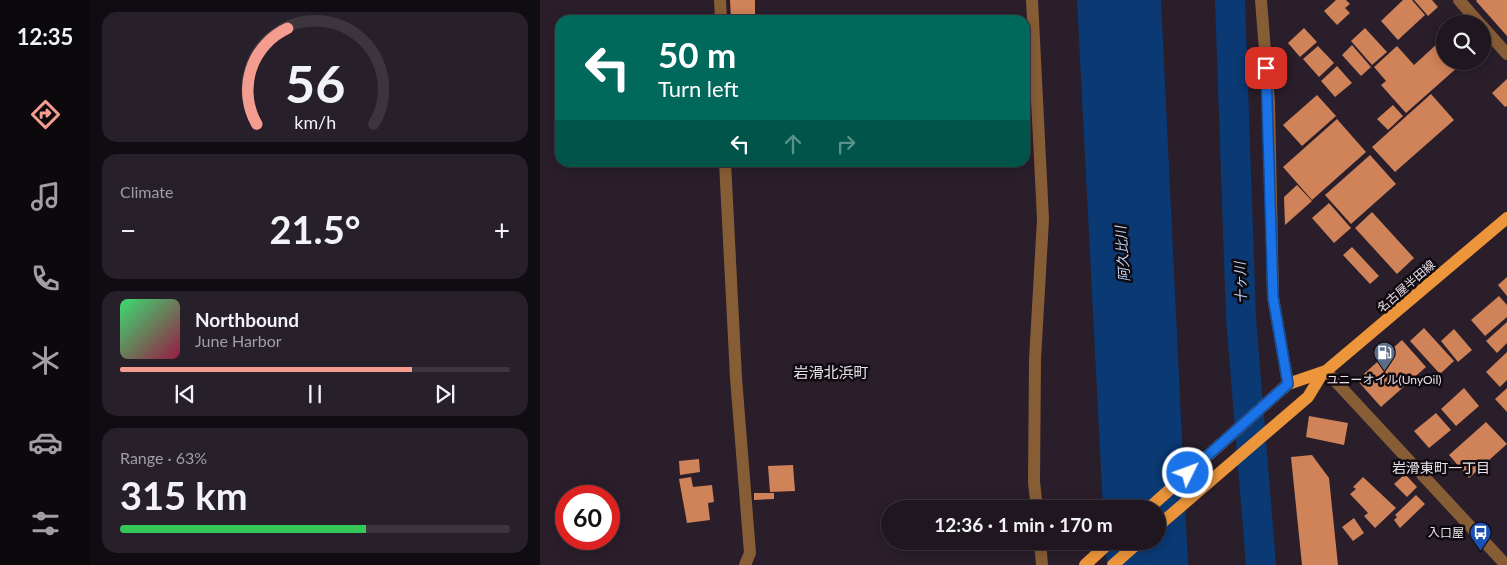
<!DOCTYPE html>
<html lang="en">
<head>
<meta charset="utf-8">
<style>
  body { margin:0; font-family:Lato,"Noto Sans JP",sans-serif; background:#271f29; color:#f1f3f6; height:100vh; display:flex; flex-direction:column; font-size:19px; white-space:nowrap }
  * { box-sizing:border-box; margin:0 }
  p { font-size:16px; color:#a19fa5 }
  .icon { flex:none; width:28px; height:28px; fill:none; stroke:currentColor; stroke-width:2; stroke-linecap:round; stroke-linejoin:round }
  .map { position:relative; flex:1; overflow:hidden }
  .sheet { display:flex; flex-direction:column; gap:12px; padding:12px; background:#110c12; width:450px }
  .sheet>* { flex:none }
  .banner { position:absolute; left:15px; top:15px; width:475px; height:152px; border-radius:15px; box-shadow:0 2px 12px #0003,0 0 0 1px #3c353e; background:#00695c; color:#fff; overflow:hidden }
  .controls { position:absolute; left:896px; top:15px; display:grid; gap:10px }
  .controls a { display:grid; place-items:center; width:55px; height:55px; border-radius:50%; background:#1f1620; box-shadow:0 2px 12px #0003,0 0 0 1px #3c353e; font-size:25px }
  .speed { position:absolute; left:15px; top:485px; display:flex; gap:10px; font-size:25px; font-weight:700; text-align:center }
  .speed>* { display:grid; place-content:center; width:65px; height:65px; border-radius:50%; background:#1f1620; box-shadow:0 2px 12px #0003,0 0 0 1px #3c353e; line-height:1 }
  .speed .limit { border:8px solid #d22; background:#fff; color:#111 }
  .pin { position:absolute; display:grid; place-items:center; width:42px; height:42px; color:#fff; margin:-21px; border-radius:10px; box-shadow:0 2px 8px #0006 }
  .me { position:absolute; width:55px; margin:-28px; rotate:48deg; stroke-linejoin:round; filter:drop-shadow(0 0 4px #0008) }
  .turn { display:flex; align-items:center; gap:18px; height:105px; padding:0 20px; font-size:22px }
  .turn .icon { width:65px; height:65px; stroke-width:2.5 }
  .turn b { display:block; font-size:35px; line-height:42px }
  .lanes { display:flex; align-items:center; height:48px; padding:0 20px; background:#0003; justify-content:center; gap:25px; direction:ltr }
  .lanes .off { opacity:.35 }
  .big { font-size:38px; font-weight:700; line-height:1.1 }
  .sheet .card { flex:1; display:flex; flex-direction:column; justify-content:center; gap:8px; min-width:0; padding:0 18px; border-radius:15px; background:#271f29 }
  .sheet .dial { align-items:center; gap:0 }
  .dial svg { height:130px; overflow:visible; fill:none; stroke:#3c353e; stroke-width:7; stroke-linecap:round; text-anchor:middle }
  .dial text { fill:#f1f3f6; stroke:none }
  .song { display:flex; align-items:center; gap:15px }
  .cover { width:60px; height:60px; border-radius:8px; background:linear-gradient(135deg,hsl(140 70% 55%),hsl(340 70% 35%)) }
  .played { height:5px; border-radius:2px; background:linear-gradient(90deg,#f59c91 75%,#3c353e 75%) }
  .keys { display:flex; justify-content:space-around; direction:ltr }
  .heat { display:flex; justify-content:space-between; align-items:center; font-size:28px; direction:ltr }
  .charge { height:8px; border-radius:4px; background:linear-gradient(90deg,#34c759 63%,#3c353e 0) }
  .trip { position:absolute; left:341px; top:500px; width:285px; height:50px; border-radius:25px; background:#1f1620; box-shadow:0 2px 12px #0003,0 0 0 1px #3c353e; font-weight:700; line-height:50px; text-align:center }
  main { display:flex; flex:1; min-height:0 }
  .menu { display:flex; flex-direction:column; width:90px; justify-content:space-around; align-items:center; background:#0c090d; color:#a19fa5 }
  .menu .icon { width:35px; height:35px }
  .menu .on { color:#f59c91 }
  .menu b { font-size:22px; color:#f1f3f6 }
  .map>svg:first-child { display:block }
  .water { fill:#0a3974 }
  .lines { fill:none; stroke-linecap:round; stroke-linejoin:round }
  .river { stroke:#0a3974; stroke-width:30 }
  .building { fill:#d08258 }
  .minor { stroke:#875d36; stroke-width:12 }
  .tertiary { stroke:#875d36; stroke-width:12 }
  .primary { stroke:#ed953a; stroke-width:12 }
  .route-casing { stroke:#114b97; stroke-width:12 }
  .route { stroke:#1a73e8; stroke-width:9 }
  .labels { text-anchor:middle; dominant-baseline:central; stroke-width:5; stroke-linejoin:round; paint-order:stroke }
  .street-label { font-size:12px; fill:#e9e1e9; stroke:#0f0a0f }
  .poi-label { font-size:12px; fill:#e9e1e9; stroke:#0f0a0f }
  .water-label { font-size:14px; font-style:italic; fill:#bad4f7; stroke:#0f0a0f }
  .neighbourhood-label { font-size:14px; fill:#e9e1e9; stroke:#0f0a0f }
  .quarter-label { font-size:15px; fill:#e9e1e9; stroke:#0f0a0f }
</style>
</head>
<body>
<main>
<nav class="menu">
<b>12:35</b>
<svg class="icon on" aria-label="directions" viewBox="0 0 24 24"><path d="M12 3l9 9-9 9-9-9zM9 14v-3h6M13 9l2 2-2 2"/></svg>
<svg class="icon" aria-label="music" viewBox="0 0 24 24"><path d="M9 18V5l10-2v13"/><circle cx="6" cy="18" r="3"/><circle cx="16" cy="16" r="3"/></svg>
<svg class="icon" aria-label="phone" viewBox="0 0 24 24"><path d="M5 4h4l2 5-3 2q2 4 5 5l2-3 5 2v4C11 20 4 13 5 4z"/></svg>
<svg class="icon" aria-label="climate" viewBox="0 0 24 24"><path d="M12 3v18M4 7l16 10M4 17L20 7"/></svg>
<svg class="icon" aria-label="car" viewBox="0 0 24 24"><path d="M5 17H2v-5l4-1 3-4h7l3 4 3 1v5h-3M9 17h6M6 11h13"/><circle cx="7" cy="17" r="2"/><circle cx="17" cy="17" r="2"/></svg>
<svg class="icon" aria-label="filters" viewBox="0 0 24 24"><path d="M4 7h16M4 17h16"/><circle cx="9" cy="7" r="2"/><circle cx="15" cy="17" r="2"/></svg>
</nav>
<section class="sheet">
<div class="card dial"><svg viewBox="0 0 100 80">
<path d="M14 69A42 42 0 1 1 86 69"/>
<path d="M14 69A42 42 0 0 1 33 10" stroke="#f59c91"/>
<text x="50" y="56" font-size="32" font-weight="700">56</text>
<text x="50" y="72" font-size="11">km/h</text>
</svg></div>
<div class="card"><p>Climate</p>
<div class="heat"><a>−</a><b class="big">21.5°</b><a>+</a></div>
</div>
<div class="card">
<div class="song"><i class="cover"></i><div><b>Northbound</b><p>June Harbor</p></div></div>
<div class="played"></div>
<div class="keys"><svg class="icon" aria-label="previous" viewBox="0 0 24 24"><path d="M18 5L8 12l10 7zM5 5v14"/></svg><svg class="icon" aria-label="pause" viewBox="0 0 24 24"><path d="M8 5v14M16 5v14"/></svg><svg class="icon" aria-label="next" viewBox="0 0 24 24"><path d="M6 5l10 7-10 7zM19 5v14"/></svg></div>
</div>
<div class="card"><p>Range · 63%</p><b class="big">315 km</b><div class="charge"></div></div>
</section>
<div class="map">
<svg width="967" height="565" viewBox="0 0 967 565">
  <rect width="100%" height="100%" fill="#291e2a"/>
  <polygon class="water" points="537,0 621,0 648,565 567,565 565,541 618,541 618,509 563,509"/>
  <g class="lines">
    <polyline class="river" points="690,0 701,318 721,565"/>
  </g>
  <g class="building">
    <polygon points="190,0 215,0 215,20 191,20"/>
    <polygon points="796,0 806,0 810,4 805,8 810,13 797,25 784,11"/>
    <polygon points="863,0 872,0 885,15 858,40 841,21"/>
    <polygon points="874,0 892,0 898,7 888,16"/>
    <polygon points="937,0 967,0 967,36 936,1"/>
    <polygon points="764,28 777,42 760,57 748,43"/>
    <polygon points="825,28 847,52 832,65 811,41"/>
    <polygon points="898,43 905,51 905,61 914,61 919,66 866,113 841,85 846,81 834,67 857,46 874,65"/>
    <polygon points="812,45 831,67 821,76 802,55"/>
    <polygon points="778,46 794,63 779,77 763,59"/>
    <polygon points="916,61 926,61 921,66"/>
    <polygon points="797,66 812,83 795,97 781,81"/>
    <polygon points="967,79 967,106 965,107 952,93"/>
    <polygon points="891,94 914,120 855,172 832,147"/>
    <polygon points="777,95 796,116 762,146 743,125"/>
    <polygon points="853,105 863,116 848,130 837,119"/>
    <polygon points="797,119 826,152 772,200 743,167"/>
    <polygon points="830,155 856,184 811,224 785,195"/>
    <polygon points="757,185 772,201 745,225 744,197"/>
    <polygon points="789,203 811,228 794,243 772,218"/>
    <polygon points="832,212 874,258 857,274 815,228"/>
    <polygon points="812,247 839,276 830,284 803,255"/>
    <polygon points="967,277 967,296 958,285"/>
    <polygon points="959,296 967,305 967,317 945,336 931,320"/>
    <polygon points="967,322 967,343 957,353 946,341"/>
    <polygon points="884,328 914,361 900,374 870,341"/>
    <polygon points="914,329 932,350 918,362 901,341"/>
    <polygon points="862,340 886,367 841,407 817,380"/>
    <polygon points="967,352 967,380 960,387 946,372"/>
    <polygon points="924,388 939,406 916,426 901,409"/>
    <polygon points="967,388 967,412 955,399"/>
    <polygon points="896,413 911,430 889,448 874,431"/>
    <polygon points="769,416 808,423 804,445 766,437"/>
    <polygon points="946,422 967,444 929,478 909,455"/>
    <polygon points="772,455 789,478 798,565 762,565 751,457"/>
    <polygon points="159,459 160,472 140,475 139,461"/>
    <polygon points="253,465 255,491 230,492 228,466"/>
    <polygon points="865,474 877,487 867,497 854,484"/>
    <polygon points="151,477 153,487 172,485 174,502 168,503 170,520 147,523 139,479"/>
    <polygon points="823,477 856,508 835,528 824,516 828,513 810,494 816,489 813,487"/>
    <polygon points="214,493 234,493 234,499 214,500"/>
    <polygon points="876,495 885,504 860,528 854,520 857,517 855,515"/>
    <polygon points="814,518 824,533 813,541 802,527"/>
  </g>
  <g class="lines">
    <g class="minor">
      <polyline points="180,0 181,20"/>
      <polyline points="721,0 729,102 733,297 748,384"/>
      <polyline points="919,0 940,24"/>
      <polyline points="942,26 967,54"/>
      <polyline points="185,162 196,378 210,553 205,565"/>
      <polyline points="786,371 966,565"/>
    </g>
    <g class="tertiary">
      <polyline points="492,0 503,219 495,360 494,482 497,509"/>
      <polyline points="500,541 502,565"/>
    </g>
    <g class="primary">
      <polyline points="608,509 748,384 786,371 967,218"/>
      <polyline points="618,526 768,397 782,374"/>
      <polyline points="545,565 571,541"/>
      <polyline points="573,565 600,541"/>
    </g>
  </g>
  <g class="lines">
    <defs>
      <polyline id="route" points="648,473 748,384 733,297 726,68"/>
    </defs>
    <use href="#route" class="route-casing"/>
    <use href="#route" class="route"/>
  </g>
  <defs>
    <symbol id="fuel-pin" viewBox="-11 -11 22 30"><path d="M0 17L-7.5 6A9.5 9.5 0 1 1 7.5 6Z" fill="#5c6f8a" stroke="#0f0a0f"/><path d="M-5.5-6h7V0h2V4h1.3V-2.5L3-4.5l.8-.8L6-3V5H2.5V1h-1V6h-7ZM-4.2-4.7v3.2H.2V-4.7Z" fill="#fff"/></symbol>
    <symbol id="bus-pin" viewBox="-11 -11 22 30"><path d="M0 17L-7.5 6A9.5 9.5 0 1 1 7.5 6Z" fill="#1a4fb4" stroke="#0f0a0f"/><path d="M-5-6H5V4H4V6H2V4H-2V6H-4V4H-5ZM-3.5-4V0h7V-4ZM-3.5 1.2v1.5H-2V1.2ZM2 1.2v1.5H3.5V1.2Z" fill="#fff"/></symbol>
  </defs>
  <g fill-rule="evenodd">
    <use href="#fuel-pin" x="832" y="340" width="25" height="34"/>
    <use href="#bus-pin" x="928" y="520" width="25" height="34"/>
  </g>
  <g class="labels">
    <g class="street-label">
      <text transform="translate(866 286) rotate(-41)">名古屋半田線</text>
    </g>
    <g class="poi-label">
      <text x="844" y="379">ユニーオイル(UnyOil)</text>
      <text x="924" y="532" text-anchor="end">入口屋</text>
    </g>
    <g class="water-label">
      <text transform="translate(582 254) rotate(-94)">阿久比川</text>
      <text transform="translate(700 283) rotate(-92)">十ヶ川</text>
    </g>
    <g class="neighbourhood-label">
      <text x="901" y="467">岩滑東町一丁目</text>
    </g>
    <g class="quarter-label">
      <text x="291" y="372">岩滑北浜町</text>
    </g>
  </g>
</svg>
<div class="controls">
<a><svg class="icon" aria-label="search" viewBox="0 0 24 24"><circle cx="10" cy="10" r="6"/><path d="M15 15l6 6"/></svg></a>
</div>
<div class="speed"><div class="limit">60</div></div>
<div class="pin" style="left:726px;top:68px;background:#d93025"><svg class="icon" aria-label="arrive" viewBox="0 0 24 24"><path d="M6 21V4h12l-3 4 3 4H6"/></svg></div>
<svg class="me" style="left:648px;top:473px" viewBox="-20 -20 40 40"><circle r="17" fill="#1a73e8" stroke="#fff" stroke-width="3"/><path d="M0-11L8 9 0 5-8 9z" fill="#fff"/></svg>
<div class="trip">12:36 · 1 min · 170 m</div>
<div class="banner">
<div class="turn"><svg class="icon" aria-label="left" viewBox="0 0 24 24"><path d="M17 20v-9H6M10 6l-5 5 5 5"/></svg><div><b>50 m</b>Turn left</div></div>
<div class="lanes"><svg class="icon" aria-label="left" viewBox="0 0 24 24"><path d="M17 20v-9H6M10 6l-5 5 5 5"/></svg><svg class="icon off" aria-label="ahead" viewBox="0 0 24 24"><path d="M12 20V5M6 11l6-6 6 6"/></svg><svg class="icon off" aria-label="right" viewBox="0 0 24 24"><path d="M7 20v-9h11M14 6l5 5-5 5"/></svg></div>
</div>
</div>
</main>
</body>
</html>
